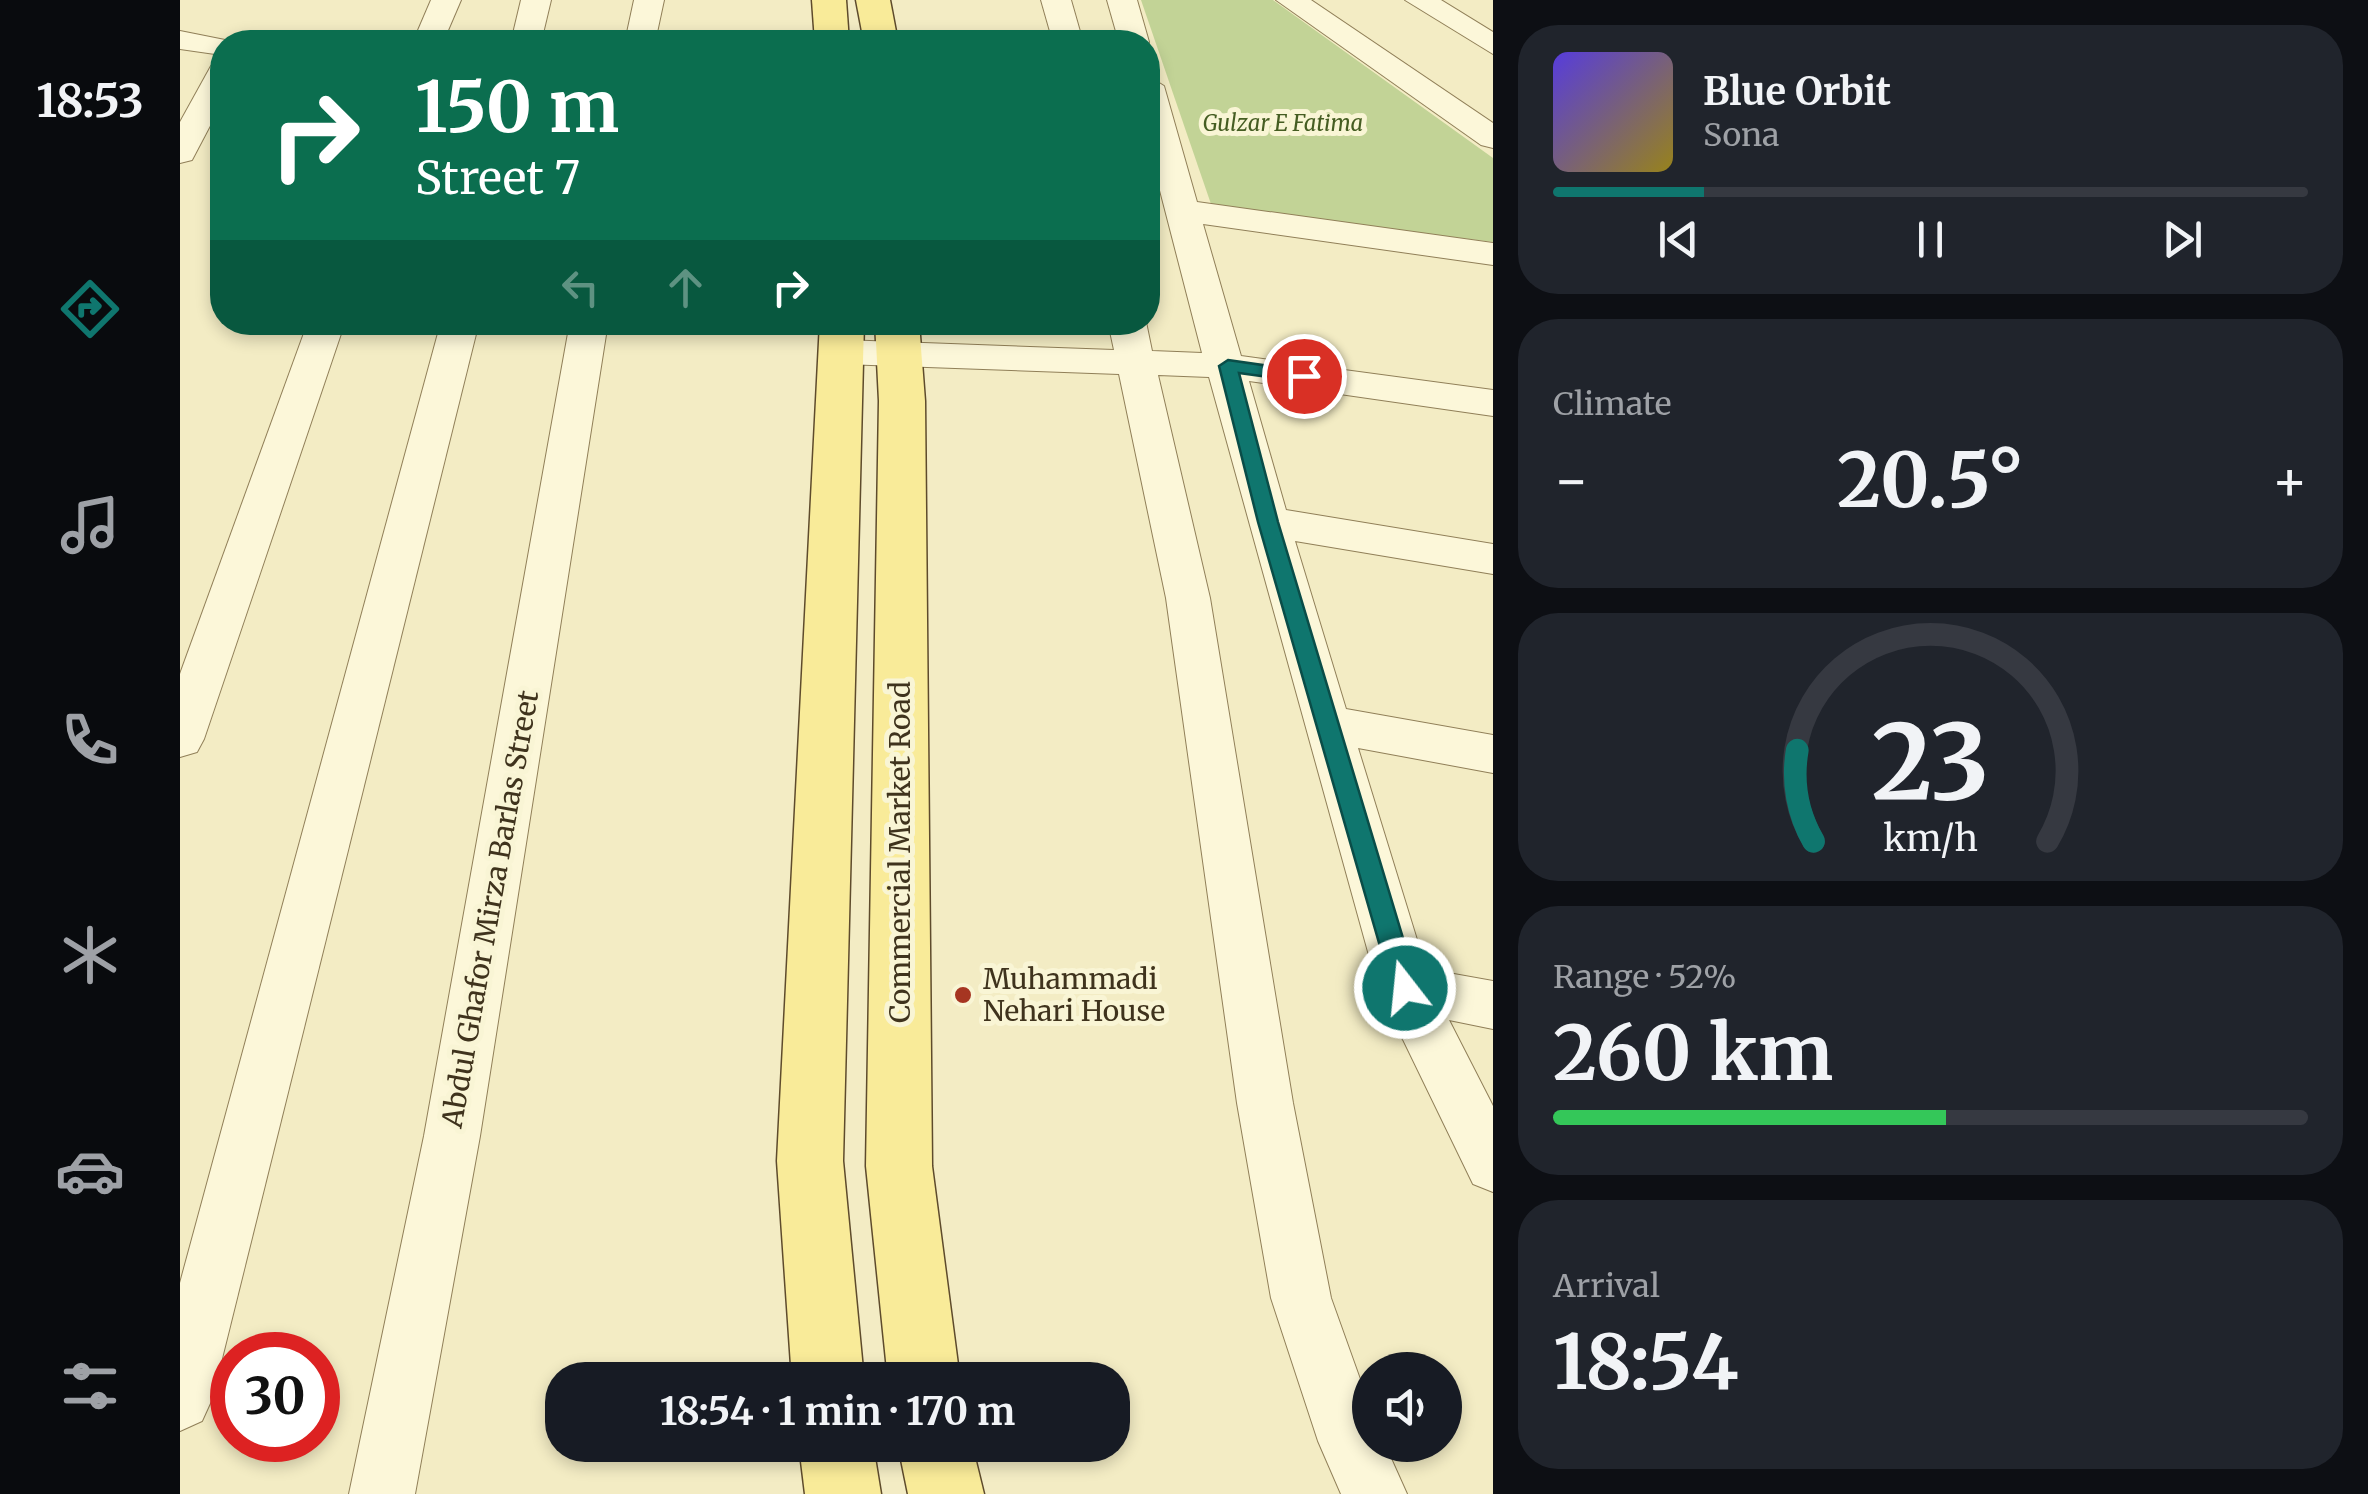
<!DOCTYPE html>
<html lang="en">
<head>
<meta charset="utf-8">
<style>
  body { margin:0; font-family:Merriweather,serif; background:#20242c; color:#f1f3f6; height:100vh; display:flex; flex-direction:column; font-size:38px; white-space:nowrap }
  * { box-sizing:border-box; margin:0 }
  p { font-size:32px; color:#9ea1a6 }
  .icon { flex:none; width:55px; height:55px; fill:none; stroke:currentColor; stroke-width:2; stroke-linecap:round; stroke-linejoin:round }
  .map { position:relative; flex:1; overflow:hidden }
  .panel { display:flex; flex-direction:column; gap:25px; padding:25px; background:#0d0f14; width:875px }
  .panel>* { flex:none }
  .guide { position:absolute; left:30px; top:30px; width:950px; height:305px; border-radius:40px; box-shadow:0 5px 15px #0003; background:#0b6e4f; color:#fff; overflow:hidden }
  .tools { position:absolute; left:1172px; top:1352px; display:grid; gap:20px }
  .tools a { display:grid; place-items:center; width:110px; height:110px; border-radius:50%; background:#171b24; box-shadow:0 5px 15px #0003; font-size:50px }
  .speed { position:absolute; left:30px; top:1332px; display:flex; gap:20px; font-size:50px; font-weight:700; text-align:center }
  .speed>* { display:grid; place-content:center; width:130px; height:130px; border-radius:50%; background:#171b24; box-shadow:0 5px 15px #0003; line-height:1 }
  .speed .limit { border:15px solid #d22; background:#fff; color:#111 }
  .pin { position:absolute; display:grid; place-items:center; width:85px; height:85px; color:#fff; margin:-42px; border:5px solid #fff; border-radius:50%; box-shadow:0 2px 10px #0007 }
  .me { position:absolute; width:110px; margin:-55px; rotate:344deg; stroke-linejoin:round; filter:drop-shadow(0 0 8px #0008) }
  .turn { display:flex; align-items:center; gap:35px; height:210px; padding:0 40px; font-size:45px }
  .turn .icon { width:130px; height:130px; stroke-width:2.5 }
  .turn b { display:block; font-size:70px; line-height:85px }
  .lanes { display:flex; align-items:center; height:95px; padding:0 40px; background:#0003; justify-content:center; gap:50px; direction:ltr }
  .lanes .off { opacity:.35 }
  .big { font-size:75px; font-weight:700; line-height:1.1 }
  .panel .widget { flex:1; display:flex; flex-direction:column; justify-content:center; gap:15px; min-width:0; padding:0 35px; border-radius:40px; background:#20242c }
  .panel .dial { align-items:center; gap:0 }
  .dial svg { height:260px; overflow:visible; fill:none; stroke:#363941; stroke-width:7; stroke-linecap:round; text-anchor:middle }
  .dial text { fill:#f1f3f6; stroke:none }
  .song { display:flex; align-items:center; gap:30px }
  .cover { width:120px; height:120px; border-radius:15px; background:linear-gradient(135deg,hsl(250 70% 55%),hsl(50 70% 35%)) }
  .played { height:10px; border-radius:5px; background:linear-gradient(90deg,#0f766e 20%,#363941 20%) }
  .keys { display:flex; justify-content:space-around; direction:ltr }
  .heat { display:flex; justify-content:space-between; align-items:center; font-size:55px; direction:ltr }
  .charge { height:15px; border-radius:8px; background:linear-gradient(90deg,#34c759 52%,#363941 0) }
  .trip { position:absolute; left:365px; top:1362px; width:585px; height:100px; border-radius:40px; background:#171b24; box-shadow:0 5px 15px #0003; font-weight:700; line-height:100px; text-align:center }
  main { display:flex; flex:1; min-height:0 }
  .dock { display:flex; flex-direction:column; width:180px; justify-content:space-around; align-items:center; background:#090b0e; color:#9ea1a6 }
  .dock .icon { width:70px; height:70px }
  .dock .active { color:#0f766e }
  .dock b { font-size:45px; color:#f1f3f6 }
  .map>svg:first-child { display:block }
  .green { fill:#c2d396 }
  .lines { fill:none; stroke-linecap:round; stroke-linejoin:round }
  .minor-casing { stroke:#907f58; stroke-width:2 }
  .major-casing { stroke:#5e4b2c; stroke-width:3 }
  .minor { fill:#fcf7d9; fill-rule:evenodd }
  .major { fill:#f9eb99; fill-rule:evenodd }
  .route { fill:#0f766e; stroke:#0a4d48; stroke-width:2.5 }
  .poi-dot { fill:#a63521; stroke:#f9f5d5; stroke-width:4 }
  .labels { text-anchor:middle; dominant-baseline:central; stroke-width:10; stroke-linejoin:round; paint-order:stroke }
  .far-park-label { font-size:22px; font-style:italic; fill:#455d22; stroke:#f9f5d5 }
  .street-label { font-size:28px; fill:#3f331d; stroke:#f9f5d5 }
  .poi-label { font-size:28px; fill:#3f331d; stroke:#f9f5d5; text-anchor:start }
</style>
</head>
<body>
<main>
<nav class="dock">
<b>18:53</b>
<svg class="icon active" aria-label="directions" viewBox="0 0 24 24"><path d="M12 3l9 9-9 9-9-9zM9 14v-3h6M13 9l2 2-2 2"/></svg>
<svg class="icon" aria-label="music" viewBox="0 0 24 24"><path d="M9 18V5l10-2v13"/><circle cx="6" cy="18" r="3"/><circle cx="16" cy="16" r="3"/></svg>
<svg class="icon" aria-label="phone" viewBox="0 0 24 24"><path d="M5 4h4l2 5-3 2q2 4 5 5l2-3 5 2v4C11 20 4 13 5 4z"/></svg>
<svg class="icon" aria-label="climate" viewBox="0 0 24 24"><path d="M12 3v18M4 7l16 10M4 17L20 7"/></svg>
<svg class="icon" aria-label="car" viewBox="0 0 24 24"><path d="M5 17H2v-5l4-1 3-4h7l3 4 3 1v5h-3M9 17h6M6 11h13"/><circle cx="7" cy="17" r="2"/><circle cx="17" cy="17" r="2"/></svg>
<svg class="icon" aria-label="filters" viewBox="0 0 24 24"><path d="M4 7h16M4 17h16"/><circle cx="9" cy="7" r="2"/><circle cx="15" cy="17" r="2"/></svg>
</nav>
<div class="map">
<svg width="1313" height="1494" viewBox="0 0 1313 1494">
  <rect width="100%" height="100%" fill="#f3ecc4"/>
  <polygon class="green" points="961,0 1093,0 1313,158 1313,242 1032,207"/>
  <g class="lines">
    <defs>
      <g id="minor">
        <polygon points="251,0 281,0 263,42 233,42"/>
        <polygon points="341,0 371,0 361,42 331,42"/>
        <polygon points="454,0 484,0 475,42 445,42"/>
        <polygon points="861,0 891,0 903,42 873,42"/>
        <polygon points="927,0 957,0 969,42 968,45 939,42"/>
        <polygon points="1096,0 1131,0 1313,123 1313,148 1301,145"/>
        <polygon points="1225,0 1261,0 1313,32 1313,54"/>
        <polygon points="0,31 55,42 42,42 42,55 0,49"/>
        <polygon points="42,64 42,103 12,160 0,163 0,122 31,66"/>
        <polygon points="968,76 984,86 1017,202 1313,243 1313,265 1023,224 1061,356 1313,390 1313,416 1069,381 1106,510 1313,544 1313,574 1115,541 1166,709 1313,735 1313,773 1178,748 1246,969 1313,981 1313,1029 1269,1020 1313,1106 1313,1192 1293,1184 1198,988 1029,377 978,375 1030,598 1113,1103 1151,1298 1190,1407 1190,1445 1205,1445 1227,1494 1161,1494 1138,1441 1091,1298 1057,1103 986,598 939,374 663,364 650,360 644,352 650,344 663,340 934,350 928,322 966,322 972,351 1022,353 968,144"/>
        <polygon points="128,322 165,322 24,739 17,752 0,757 0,674"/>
        <polygon points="261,322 299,322 32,1399 22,1421 0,1431 0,1283"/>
        <polygon points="390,322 428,322 300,1136 235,1494 169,1494 244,1136"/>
      </g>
      <g id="major">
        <polygon points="632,0 666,0 669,42 635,42"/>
        <polygon points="676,0 710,0 718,42 684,42"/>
        <polygon points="640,322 684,322 663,1161 684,1380 612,1380 597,1161"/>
        <polygon points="695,322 739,322 745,401 752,1166 780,1380 708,1380 686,1166 699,401"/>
        <polygon points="619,1445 693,1445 701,1494 625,1494"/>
        <polygon points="718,1445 792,1445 804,1494 728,1494"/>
      </g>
    </defs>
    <use href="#minor" class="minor-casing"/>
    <use href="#major" class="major-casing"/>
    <use href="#minor" class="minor"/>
    <use href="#major" class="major"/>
  </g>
  <polygon class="route" points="1048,360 1124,371 1133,376 1124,382 1059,373 1098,522 1238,988 1225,999 1212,988 1078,522 1039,366"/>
  <circle class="poi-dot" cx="783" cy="995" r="10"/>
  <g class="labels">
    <g class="far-park-label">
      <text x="1103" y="123">Gulzar E Fatima</text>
    </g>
    <g class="street-label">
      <text transform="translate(720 852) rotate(-90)">Commercial Market Road</text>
      <text transform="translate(310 909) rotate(-80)">Abdul Ghafor Mirza Barlas Street</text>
    </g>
    <g class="poi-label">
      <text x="803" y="979">Muhammadi<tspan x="803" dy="32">Nehari House</tspan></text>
    </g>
  </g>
</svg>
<div class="tools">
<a><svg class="icon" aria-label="sound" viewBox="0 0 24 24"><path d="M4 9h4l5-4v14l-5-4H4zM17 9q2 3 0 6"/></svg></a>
</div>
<div class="speed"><div class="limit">30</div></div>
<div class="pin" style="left:1124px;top:376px;background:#d93025"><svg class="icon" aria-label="arrive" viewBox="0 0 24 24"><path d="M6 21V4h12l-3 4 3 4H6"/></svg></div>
<svg class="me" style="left:1225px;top:988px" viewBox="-20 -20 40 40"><circle r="17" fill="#0f766e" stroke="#fff" stroke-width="3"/><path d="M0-11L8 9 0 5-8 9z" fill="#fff"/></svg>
<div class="trip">18:54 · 1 min · 170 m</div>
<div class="guide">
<div class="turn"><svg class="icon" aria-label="right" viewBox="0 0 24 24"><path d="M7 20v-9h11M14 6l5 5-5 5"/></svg><div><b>150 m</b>Street 7</div></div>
<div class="lanes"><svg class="icon off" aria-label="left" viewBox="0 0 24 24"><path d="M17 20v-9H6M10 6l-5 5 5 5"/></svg><svg class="icon off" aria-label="ahead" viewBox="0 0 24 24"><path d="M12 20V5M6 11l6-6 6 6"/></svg><svg class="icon" aria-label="right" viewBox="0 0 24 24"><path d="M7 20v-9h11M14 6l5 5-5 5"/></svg></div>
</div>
</div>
<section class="panel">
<div class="widget">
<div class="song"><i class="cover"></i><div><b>Blue Orbit</b><p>Sona</p></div></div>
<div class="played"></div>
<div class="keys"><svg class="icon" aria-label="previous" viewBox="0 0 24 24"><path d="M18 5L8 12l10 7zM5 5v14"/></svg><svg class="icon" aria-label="pause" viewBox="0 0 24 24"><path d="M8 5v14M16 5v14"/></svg><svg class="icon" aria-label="next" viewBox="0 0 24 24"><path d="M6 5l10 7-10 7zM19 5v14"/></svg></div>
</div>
<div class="widget"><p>Climate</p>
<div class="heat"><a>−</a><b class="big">20.5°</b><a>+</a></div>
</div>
<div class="widget dial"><svg viewBox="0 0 100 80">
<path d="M14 69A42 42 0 1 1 86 69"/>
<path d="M14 69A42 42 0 0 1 9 41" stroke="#0f766e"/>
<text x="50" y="56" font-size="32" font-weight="700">23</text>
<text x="50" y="72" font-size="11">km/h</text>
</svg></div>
<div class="widget"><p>Range · 52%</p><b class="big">260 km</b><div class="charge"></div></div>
<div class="widget"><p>Arrival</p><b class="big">18:54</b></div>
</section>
</main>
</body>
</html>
